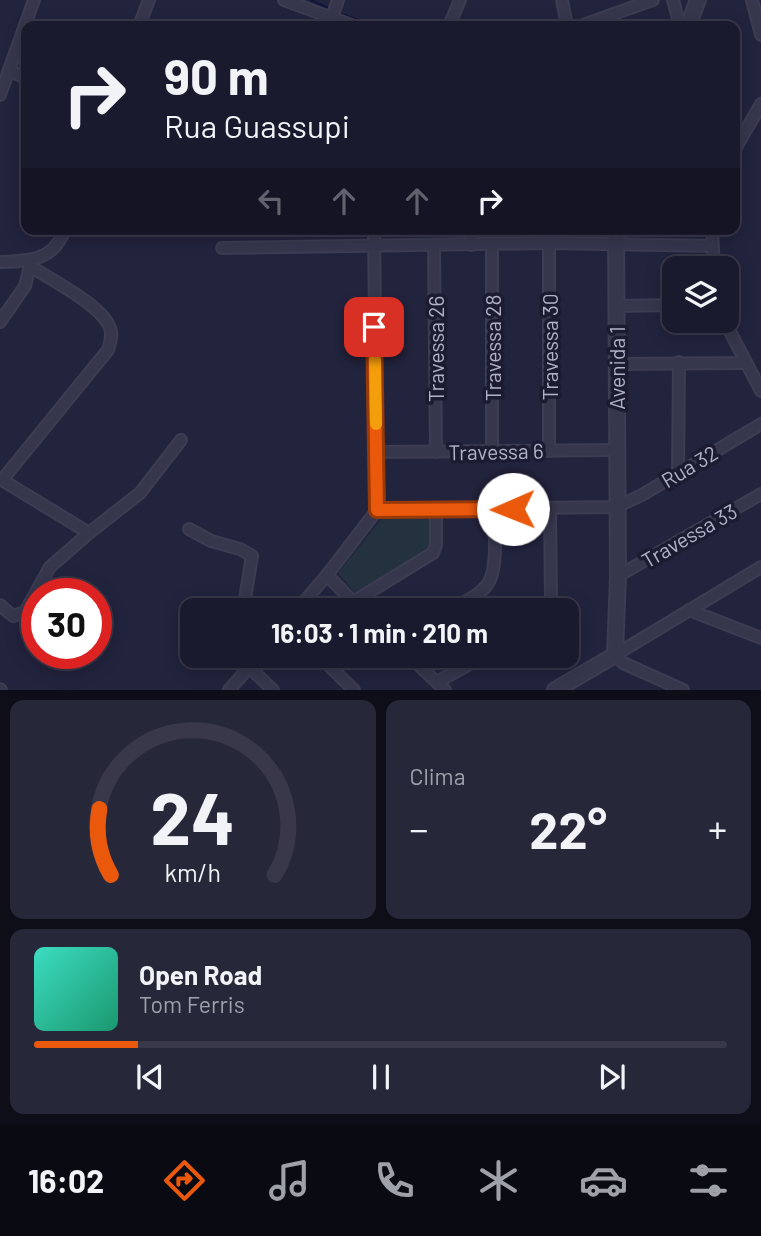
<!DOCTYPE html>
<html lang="pt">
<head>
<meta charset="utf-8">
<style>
  body { margin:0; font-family:Barlow,sans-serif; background:#27273a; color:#f1f3f6; height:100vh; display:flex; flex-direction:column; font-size:26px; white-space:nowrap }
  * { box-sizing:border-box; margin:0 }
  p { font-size:23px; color:#9fa1aa }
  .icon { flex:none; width:38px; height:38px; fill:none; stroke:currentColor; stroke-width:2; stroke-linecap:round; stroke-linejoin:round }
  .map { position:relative; height:690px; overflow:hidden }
  .side { display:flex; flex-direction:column; gap:10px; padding:10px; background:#0e0e19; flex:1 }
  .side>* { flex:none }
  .top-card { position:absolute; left:21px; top:21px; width:719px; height:214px; border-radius:14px; box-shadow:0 4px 18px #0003,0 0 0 2px #38384a; background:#1a1a2e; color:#f1f3f6; overflow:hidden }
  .controls { position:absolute; left:662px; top:256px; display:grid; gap:14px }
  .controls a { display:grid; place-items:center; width:77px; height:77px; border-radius:14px; background:#1a1a2e; box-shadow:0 4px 18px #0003,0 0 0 2px #38384a; font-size:35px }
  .speed { position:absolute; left:21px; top:578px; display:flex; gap:14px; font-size:35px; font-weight:700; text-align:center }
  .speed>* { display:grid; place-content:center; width:91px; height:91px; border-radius:50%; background:#1a1a2e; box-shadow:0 4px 18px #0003,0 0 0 2px #38384a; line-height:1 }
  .speed .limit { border:10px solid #d22; background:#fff; color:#111 }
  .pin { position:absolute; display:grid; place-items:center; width:60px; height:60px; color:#fff; margin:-30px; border-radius:14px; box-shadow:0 4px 10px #0006 }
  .me { position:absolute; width:77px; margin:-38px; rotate:269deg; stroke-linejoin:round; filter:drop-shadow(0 0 5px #0008) }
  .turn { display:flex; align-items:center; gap:24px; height:147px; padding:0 28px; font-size:32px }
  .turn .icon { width:91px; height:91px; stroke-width:2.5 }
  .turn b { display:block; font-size:49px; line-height:60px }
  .lanes { display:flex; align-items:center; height:66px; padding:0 28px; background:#0003; justify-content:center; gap:35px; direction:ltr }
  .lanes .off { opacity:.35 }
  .big { font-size:52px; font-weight:700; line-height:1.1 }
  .side .widget { flex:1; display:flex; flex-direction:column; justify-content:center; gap:10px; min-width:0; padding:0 24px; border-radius:14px; background:#27273a }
  .side .dial { align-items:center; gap:0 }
  .dial svg { height:182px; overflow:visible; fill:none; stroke:#38384a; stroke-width:7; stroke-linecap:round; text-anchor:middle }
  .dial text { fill:#f1f3f6; stroke:none }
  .song { display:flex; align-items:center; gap:21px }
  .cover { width:84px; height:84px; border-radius:10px; background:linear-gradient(135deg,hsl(170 70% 55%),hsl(160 70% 35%)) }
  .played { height:7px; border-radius:4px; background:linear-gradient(90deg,#ea580c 15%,#38384a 15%) }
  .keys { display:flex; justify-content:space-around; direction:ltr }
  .heat { display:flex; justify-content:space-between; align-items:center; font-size:38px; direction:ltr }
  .side .tiles { flex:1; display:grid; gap:10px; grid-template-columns:1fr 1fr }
  .widget:last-child { grid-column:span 2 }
  .trip { position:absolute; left:180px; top:598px; width:399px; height:70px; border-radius:14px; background:#1a1a2e; box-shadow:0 4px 18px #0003,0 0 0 2px #38384a; font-weight:700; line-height:70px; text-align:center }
  .dock { display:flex; height:112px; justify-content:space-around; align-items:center; background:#0a0a12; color:#9fa1aa }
  .dock .icon { width:49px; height:49px }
  .dock .selected { color:#ea580c }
  .dock b { font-size:32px; color:#f1f3f6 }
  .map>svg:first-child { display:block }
  .green { fill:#24313e }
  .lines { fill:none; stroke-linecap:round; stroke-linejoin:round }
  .stream { stroke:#15163b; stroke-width:2.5 }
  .minor-casing { stroke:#3c3d53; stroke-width:14 }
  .tertiary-casing { stroke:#3c3d53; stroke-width:18 }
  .minor { stroke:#36374d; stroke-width:10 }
  .tertiary { stroke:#36374d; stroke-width:14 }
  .route-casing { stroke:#983908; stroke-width:18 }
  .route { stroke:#ea580c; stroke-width:12 }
  .slow { stroke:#f59e0b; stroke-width:12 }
  .labels { text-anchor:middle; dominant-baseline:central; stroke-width:7; stroke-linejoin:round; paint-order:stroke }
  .street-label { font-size:21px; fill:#b1b2c9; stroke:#1b1c32 }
</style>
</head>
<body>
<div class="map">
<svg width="761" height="690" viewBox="0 0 761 690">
  <rect width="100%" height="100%" fill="#22233d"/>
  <polygon class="green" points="383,517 432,517 429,551 355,593 338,573"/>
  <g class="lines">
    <g class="stream">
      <polyline points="311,0 332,10"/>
      <polyline points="338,13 374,26"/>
    </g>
    <defs>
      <g id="minor">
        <polyline points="284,0 354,26"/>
        <polyline points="562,0 567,26"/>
        <polyline points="673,0 680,26"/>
        <polyline points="752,0 761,35"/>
        <polyline points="139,26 149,0"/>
        <polyline points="329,26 338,0"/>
        <polyline points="449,26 460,0"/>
        <polyline points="580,26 653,0"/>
        <polyline points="10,71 26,78"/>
        <polyline points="0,95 34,0"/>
        <polyline points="735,149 761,104"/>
        <polyline points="712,229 714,268"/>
        <polyline points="549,243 549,451"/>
        <polyline points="492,244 492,451"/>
        <polyline points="471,245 471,229"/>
        <polyline points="434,246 436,452"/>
        <polyline points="222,248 549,243 712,246"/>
        <path d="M0,262C29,261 54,261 65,229"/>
        <polyline points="616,306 674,305"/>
        <polyline points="724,320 761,391"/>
        <polyline points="0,322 25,286 30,266"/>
        <polyline points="616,364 745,363"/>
        <polyline points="377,452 616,450"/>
        <polyline points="678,472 679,362"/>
        <polyline points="377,510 616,507 642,495 761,424"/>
        <polyline points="189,529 211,541 240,549 252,556 243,611"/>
        <polyline points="89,533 140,493 181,440"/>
        <polyline points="327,575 362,611"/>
        <polyline points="618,576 761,494"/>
        <polyline points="353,602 433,553 436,545 436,510"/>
        <path d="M0,605L13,616L25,612L50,567L89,533L2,480L108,350C110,342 113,336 110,328C102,305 51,280 30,266L27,261"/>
        <polyline points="689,610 761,638"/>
        <polyline points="296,611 327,575 377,510 374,229"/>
        <path d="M450,611C462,603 478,597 487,585C499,570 494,528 494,509"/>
        <polyline points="549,611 551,602 550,509"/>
        <polyline points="319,656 354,690"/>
        <polyline points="409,656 445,690"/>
        <polyline points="250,668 273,690"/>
        <polyline points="437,682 484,656"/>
        <polyline points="0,689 1,690"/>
        <polyline points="229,690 259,656"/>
        <polyline points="683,690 623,663 615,655 761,567"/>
      </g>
      <g id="tertiary">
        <polyline points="688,26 698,0"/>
        <polyline points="555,690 615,655 618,576 616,229"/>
      </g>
    </defs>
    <use href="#minor" class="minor-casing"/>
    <use href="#tertiary" class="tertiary-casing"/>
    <use href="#minor" class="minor"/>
    <use href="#tertiary" class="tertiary"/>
  </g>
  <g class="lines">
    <defs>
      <polyline id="route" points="374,327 377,510 513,509"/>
    </defs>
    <use href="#route" class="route-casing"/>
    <use href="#route" class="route"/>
    <polyline class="slow" points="375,360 376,424"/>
  </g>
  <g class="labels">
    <g class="street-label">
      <text transform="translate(549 347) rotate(-90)">Travessa 30</text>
      <text transform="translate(492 348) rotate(-90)">Travessa 28</text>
      <text transform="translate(435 349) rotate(-90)">Travessa 26</text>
      <text transform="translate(616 368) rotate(-90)">Avenida 1</text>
      <text transform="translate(496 451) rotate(-1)">Travessa 6</text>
      <text transform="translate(689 466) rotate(-31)">Rua 32</text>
      <text transform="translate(689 535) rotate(-30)">Travessa 33</text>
    </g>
  </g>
</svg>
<div class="controls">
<a><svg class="icon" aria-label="layers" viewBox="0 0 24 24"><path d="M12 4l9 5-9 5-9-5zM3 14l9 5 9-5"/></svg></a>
</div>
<div class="speed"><div class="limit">30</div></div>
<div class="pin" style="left:374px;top:327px;background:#d93025"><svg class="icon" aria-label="arrive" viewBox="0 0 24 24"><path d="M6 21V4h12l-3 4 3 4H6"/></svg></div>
<svg class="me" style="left:513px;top:509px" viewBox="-20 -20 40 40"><circle r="19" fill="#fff"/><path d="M0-13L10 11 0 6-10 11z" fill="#ea580c"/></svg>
<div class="trip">16:03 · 1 min · 210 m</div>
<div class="top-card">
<div class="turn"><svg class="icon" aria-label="right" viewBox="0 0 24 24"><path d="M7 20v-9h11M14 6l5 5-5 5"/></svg><div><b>90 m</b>Rua Guassupi</div></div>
<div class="lanes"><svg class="icon off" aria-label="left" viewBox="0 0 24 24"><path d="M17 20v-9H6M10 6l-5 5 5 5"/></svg><svg class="icon off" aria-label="ahead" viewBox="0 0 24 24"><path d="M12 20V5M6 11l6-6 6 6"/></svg><svg class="icon off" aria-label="ahead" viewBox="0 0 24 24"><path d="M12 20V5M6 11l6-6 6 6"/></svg><svg class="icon" aria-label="right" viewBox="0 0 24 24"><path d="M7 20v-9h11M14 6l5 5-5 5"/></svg></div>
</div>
</div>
<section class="side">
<div class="tiles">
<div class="widget dial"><svg viewBox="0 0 100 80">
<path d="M14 69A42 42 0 1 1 86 69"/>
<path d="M14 69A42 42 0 0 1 9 40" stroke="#ea580c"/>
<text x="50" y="56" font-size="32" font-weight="700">24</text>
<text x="50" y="72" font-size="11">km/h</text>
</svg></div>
<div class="widget"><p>Clima</p>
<div class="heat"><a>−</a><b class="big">22°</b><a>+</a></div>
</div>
<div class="widget">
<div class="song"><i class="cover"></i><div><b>Open Road</b><p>Tom Ferris</p></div></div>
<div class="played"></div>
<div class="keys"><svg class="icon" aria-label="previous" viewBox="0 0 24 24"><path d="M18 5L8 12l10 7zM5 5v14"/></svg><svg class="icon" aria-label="pause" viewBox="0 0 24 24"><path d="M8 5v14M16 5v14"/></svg><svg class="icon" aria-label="next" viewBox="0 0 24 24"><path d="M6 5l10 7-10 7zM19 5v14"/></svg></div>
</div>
</div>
</section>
<nav class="dock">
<b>16:02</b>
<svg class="icon selected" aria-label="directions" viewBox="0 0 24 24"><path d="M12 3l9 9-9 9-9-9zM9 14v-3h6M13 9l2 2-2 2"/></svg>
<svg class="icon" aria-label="music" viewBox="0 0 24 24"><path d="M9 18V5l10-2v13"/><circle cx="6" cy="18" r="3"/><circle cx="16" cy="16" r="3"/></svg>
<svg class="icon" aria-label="phone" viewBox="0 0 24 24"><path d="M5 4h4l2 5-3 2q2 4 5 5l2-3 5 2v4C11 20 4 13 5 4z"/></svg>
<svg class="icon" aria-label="climate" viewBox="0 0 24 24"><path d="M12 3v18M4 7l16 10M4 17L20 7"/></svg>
<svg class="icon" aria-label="car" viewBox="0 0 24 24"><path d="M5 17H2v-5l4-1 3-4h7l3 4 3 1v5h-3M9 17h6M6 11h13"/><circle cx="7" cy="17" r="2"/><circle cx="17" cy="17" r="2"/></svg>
<svg class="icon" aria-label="filters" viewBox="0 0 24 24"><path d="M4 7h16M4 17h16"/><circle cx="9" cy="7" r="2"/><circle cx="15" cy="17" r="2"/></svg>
</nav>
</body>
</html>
